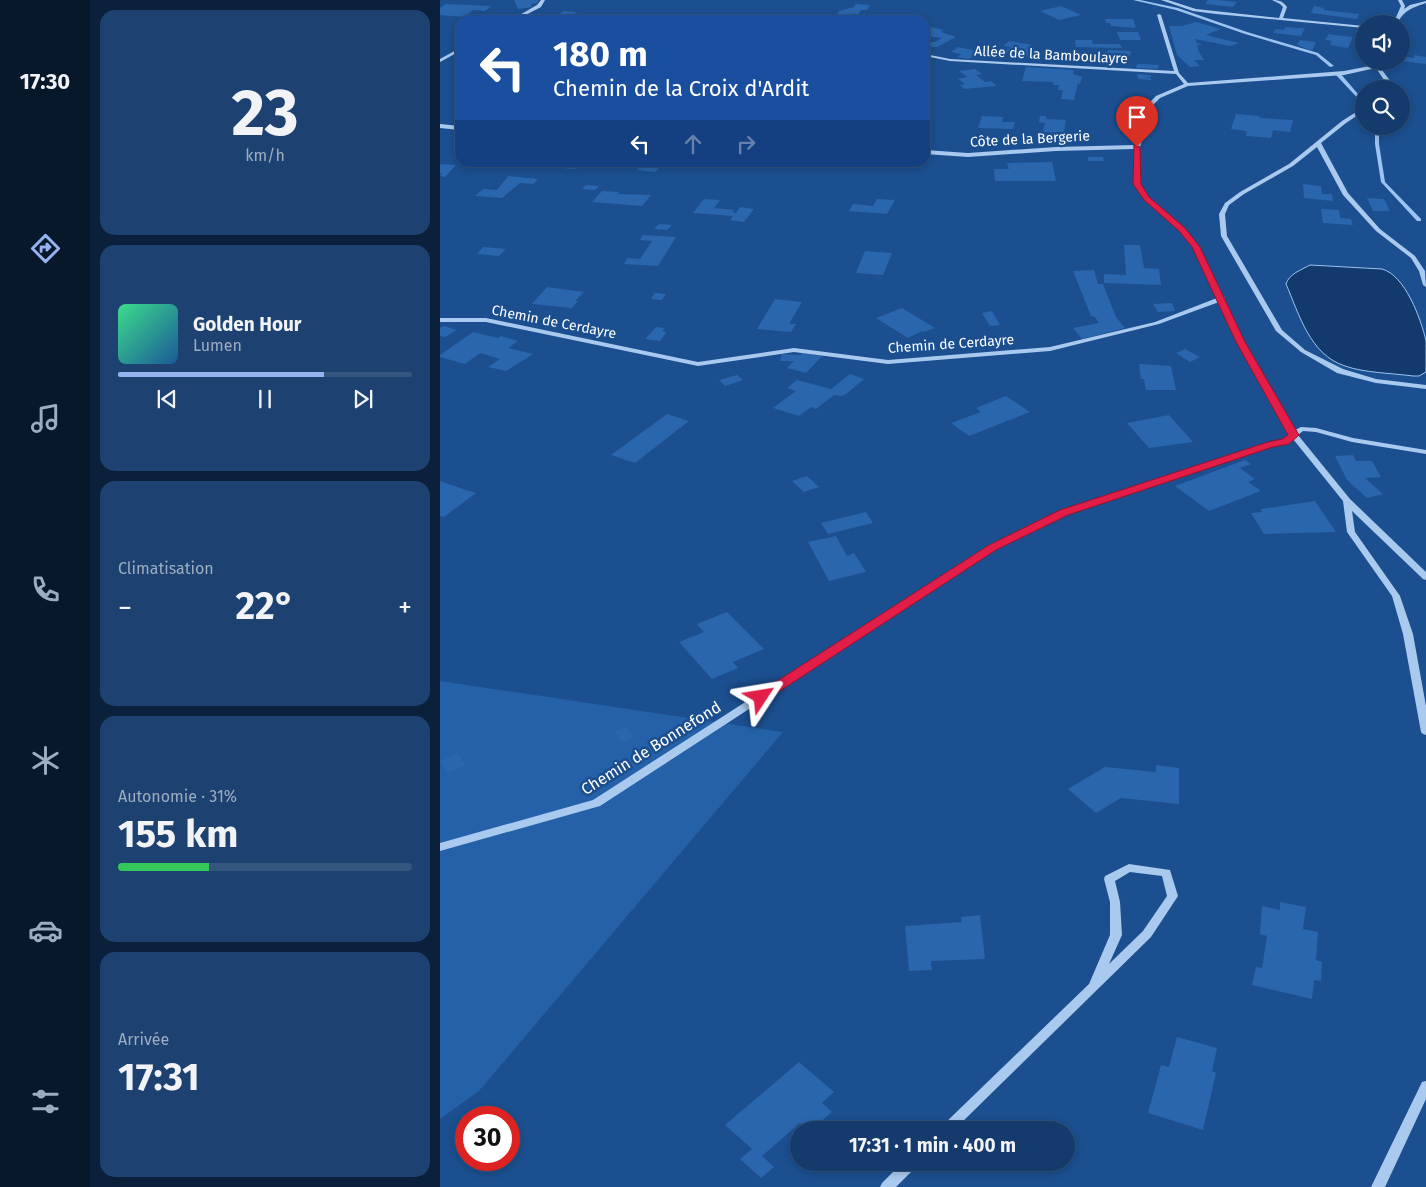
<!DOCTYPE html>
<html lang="fr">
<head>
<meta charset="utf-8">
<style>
  body { margin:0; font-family:"Fira Sans",sans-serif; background:#1d4271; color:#f1f3f6; height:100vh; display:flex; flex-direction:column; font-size:19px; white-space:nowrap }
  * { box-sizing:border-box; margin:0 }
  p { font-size:16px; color:#9dadc1 }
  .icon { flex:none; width:28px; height:28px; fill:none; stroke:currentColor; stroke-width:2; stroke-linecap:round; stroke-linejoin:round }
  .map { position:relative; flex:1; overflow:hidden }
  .panel { display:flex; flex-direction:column; gap:10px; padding:10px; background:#0b203b; width:350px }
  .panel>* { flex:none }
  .top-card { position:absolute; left:15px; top:15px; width:475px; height:152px; border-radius:15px; box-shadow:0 2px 8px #0003,0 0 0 1px #33557e; background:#1a4fa0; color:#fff; overflow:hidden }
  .buttons { position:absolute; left:915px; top:15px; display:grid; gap:10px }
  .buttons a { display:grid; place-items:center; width:55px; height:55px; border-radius:50%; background:#143b6b; box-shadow:0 2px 8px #0003,0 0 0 1px #33557e; font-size:25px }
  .speed { position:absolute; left:15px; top:1106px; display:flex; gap:10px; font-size:25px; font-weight:700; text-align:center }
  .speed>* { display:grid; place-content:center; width:65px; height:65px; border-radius:50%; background:#143b6b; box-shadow:0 2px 8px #0003,0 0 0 1px #33557e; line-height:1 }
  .speed .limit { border:8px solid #d22; background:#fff; color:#111 }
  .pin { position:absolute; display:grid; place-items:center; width:42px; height:42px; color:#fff; margin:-51px -21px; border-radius:50% 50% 50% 0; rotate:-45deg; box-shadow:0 0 5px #0007 }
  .pin .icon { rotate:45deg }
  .me { position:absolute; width:55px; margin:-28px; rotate:57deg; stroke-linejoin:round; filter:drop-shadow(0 0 4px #0008) }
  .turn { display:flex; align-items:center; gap:18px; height:105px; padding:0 15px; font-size:22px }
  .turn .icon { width:65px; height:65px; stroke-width:2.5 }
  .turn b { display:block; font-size:35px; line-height:42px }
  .lanes { display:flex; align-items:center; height:48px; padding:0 15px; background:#0003; justify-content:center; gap:25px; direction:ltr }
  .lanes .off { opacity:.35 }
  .big { font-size:38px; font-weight:700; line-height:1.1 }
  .panel .widget { flex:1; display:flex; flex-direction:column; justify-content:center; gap:8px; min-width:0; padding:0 18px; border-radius:15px; background:#1d4271 }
  .panel .dial { align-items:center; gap:0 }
  .dial b { font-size:65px; line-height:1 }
  .song { display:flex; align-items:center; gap:15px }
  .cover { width:60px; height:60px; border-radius:8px; background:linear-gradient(135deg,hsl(150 70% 55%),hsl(210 70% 35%)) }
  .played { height:5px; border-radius:2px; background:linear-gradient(90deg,#95b2f1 70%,#33557e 70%) }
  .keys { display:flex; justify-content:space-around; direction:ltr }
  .heat { display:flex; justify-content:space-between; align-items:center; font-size:28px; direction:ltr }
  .charge { height:8px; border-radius:4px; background:linear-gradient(90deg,#34c759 31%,#33557e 0) }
  .trip { position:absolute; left:350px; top:1121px; width:285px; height:50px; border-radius:25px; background:#143b6b; box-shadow:0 2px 8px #0003,0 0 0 1px #33557e; font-weight:700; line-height:50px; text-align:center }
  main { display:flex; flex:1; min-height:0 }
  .tabs { display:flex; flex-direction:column; width:90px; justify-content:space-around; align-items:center; background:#08182b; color:#9dadc1 }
  .tabs .icon { width:35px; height:35px }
  .tabs .current { color:#95b2f1 }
  .tabs b { font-size:22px; color:#f1f3f6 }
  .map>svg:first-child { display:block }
  .green { fill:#2461a8 }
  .water { fill:#123a6d; stroke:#9cc4f0 }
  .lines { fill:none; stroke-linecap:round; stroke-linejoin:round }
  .stream { fill:#9cc4f0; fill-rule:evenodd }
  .building { fill:#2a66ad }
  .minor { fill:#a9c9ee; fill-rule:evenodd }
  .route { fill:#e11d48; stroke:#92132f }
  .labels { text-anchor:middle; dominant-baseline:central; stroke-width:5; stroke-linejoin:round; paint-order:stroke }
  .far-street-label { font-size:14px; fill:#fff; stroke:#1b4f8f }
  .street-label { font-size:16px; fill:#fff; stroke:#1b4f8f }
</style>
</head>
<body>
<main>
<nav class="tabs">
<b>17:30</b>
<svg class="icon current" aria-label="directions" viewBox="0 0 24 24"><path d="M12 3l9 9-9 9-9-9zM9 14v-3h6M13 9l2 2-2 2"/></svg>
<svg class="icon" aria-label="music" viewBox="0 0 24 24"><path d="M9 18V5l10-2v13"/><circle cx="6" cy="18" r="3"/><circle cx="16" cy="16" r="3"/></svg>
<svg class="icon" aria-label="phone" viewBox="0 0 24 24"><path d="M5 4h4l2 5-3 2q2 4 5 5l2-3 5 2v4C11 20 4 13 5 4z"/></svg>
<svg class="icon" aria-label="climate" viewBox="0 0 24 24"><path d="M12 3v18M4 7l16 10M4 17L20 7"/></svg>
<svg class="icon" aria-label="car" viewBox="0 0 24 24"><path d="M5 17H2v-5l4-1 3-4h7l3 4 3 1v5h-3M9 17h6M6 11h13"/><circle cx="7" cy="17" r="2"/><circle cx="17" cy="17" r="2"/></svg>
<svg class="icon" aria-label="filters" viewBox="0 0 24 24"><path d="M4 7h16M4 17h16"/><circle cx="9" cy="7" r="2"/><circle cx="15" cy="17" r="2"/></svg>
</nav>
<section class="panel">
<div class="widget dial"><b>23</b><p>km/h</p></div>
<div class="widget">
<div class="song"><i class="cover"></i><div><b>Golden Hour</b><p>Lumen</p></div></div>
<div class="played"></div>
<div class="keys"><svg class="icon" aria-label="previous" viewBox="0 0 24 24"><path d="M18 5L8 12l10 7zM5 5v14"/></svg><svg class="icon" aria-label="pause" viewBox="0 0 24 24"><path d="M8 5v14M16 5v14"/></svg><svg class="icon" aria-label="next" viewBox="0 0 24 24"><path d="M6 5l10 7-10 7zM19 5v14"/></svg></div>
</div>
<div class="widget"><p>Climatisation</p>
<div class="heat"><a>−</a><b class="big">22°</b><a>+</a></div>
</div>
<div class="widget"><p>Autonomie · 31%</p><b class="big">155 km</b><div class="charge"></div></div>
<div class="widget"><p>Arrivée</p><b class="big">17:31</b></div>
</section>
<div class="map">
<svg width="986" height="1187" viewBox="0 0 986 1187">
  <rect width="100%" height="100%" fill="#1b4f8f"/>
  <polygon class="green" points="0,681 343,732 39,1091 0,1119"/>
  <path class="water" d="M870,265L942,269C965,275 981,319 986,341C986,350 986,362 986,372L979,376H973C951,373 925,373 905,366C870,355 859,314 846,284C849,274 861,270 870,265Z"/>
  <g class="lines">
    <g class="stream">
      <polygon points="693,0 700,0 738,8 807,32 878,53 894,66 890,67 876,55 805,34 736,10"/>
      <polygon points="896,73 900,73 924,101 924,105 896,75"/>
      <polygon points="935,126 939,126 939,144 945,182 981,219 981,221 977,221 941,182 935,144"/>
    </g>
  </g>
  <g class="building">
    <polygon points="74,0 99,0 97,3 91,4 92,7 78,9"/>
    <polygon points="768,0 778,0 797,2 793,7 765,4"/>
    <polygon points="6,4 51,6 45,11 33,10 25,17 0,15 0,8"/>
    <polygon points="416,4 430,5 427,10 421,10 414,20 394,19 399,11 414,7"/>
    <polygon points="621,6 641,15 619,20 600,11"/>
    <polygon points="874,6 884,8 883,10 919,14 917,19 871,13"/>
    <polygon points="123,11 137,12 125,20 106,20 110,17 115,18"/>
    <polygon points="665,19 693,19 696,28 671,26 670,23 666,23"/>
    <polygon points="756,22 781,29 766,35 799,43 790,46 755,39 757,43 763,45 757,45 759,52 764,60 754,60 760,66 750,67 737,55 729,26 742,26"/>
    <polygon points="485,26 504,30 501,32 516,37 497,47 485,47 485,42 495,42 502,38 485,36"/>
    <polygon points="846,27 857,28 865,28 861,36 833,33 836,29 843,30"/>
    <polygon points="677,32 698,32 701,40 680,40"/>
    <polygon points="889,34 895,35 913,37 908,48 890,45 892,41 885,40"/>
    <polygon points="635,40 652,40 653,44 680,44 682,48 636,47"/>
    <polygon points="860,40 867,41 876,42 872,51 857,45"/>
    <polygon points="569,41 592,45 587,48 595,50 595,52 589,57 563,52 571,47 563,46"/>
    <polygon points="518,47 537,51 532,54 536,55 529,59 517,57 521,54 511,52"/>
    <polygon points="669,50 691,51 688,62 665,60 667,52"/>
    <polygon points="974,55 986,57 986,64 961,61 961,56 974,58"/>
    <polygon points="697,64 719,65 718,69 696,68"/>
    <polygon points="586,67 634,70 633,74 642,77 640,84 638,83 634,100 621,99 623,90 618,90 619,85 613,85 614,82 582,81"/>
    <polygon points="535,69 542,74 536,75 545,82 551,81 557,86 524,89 520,85 525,84 518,79 527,77 519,71"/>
    <polygon points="697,74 711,75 711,77 706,77 711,78 711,80 698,79"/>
    <polygon points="796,114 820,116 819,118 853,120 850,132 833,130 831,138 806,136 807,131 791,129"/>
    <polygon points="542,116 563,117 562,122 575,122 573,129 538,128"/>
    <polygon points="600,116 606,116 606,119 626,120 624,133 603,132 605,123 599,122"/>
    <polygon points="648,157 663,157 664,161 648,161"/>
    <polygon points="108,162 143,162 136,169 104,167"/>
    <polygon points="612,162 616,181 555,181 554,169 569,169 567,163"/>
    <polygon points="0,164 16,165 5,177 0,176 2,173 0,173"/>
    <polygon points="201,166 219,168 215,172 197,170"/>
    <polygon points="68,176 98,179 93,184 80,183 62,198 35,196 43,189 57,190"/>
    <polygon points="863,184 881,186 882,194 892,194 893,201 864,198"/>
    <polygon points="146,185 159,186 155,190 142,189"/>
    <polygon points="162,191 179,192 177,194 211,195 202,206 152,202"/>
    <polygon points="927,198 944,199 950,211 933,211"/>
    <polygon points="264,199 280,200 274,208 295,210 292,212 296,213 300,207 314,209 304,222 290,220 293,216 253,213"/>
    <polygon points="437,199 455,200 447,214 409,211 413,204 433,206"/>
    <polygon points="881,209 899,210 900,218 911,219 913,225 883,223"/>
    <polygon points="219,224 232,225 227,230 214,229"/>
    <polygon points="203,235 236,237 218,266 184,264 187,258 200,259 212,241 200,240"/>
    <polygon points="684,245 700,245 704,268 719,269 721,285 664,283 664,274 686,275"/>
    <polygon points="43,247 66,249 59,256 37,254"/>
    <polygon points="425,251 452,253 443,275 416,273"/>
    <polygon points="654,270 658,284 663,284 676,317 685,328 642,339 633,328 659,323 655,317 651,316 633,271"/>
    <polygon points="107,287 144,292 135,301 138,301 132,308 92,304"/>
    <polygon points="215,293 226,294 222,300 211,299"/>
    <polygon points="335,299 362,302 349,324 356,324 351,332 317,329"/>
    <polygon points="732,303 735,311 718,312 713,304"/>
    <polygon points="462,308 495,328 484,332 482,331 468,338 436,318"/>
    <polygon points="552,311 560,325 550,326 542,313"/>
    <polygon points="4,326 17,330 5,337 0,336 0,328"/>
    <polygon points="216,327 225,328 222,331 227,332 220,341 205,339"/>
    <polygon points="33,332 58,338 61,336 78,341 68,348 93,354 66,371 48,367 60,359 40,353 25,364 0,357 0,355"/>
    <polygon points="745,349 760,357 750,362 736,353"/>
    <polygon points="362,353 382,356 366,373 347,368 354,361 340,361 342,354 360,355"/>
    <polygon points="699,364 731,366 736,390 706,390 704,379 701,379"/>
    <polygon points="410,374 424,379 406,394 401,396 394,395 376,409 371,407 359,416 333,408 356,391 347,388 357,380 391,389"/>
    <polygon points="297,375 303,380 285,386 279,380"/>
    <polygon points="566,396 590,412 529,436 511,423 541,412 536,408"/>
    <polygon points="227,414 249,421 195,463 171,455"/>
    <polygon points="729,415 753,442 709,448 687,423"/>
    <polygon points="913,455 916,461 932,461 941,477 925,478 943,494 927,498 907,480 895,456"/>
    <polygon points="805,460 811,464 800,468 815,479 808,482 821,491 769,511 735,486"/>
    <polygon points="367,476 379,487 364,492 352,481"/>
    <polygon points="0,481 23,489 36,493 4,517 0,516"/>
    <polygon points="875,501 896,532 824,534 811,513 822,512 821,509"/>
    <polygon points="426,512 433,523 388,534 381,523"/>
    <polygon points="396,536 407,556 414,553 426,572 389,581 368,542"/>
    <polygon points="287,612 324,649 293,662 298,668 272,679 239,642 264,632 257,624"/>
    <polygon points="186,727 194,737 182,742 174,731"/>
    <polygon points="17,753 26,765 7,773 0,761"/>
    <polygon points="716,765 739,768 739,804 681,798 656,813 628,789 665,767 716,772"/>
    <polygon points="840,902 866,907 863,929 878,932 876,960 882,962 881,981 874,980 872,999 812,985 816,967 822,968 827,936 820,934 822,906 840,910"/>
    <polygon points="540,915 545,959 491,961 492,970 469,971 465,926 522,922 521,917"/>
    <polygon points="737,1037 777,1048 772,1071 776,1073 763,1130 708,1113 721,1065 729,1067"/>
    <polygon points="359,1062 394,1092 382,1103 392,1112 371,1130 360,1123 322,1156 334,1167 321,1178 300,1159 312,1149 285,1125"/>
  </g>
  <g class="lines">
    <g class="minor">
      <polygon points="101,0 105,0 101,7 76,20 71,20 97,5"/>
      <path d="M721,0H728L756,9L839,18L843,7L840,4L832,0C839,0 843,1 847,7L843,18L924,26V28L776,14L753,11Z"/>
      <path d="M958,0H962L965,6L964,9L970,5L986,1V3C972,8 964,10 957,24H953L961,6Z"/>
      <polygon points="719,14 721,15 739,73 748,83 904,71 935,65 937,61 942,61 939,66 954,86 952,89 947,89 948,86 936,68 904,75 748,86 720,98 714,104 700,147 700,184 709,198 744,228 758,246 783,296 785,298 784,299 804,342 855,430 861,427 876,428 913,438 986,450 986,454 912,442 876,432 863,431 858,435 910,499 986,572 986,580 983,579 912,511 915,532 960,596 973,634 986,706 986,735 983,734 981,732 963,634 952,596 907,532 903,501 853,439 848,444 832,446 627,515 555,549 160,806 0,851 0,843 153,800 549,545 621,511 828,442 843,440 850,434 798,342 779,302 719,324 610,351 448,364 354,352 258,366 46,322 0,322 0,318 46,318 258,362 354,348 448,360 610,347 715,322 777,298 753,247 740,230 705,200 694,184 694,149 616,151 528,157 485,154 485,150 528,153 616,147 695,145 710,102 716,96 744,84 736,74 510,61 485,56 485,54 510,59 734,71 717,15"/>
      <polygon points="20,48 20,51 0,62 0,59"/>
      <polygon points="924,107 924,111 906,123 881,143 908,193 940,229 975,256 985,271 986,287 983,285 979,271 971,258 936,231 903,195 877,147 853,166 804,194 789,205 785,214 787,236 842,330 865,350 903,369 936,379 986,385 986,389 936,383 897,373 861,352 836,331 781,236 779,214 785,203 800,192 849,164 902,121"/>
      <polygon points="0,124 20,126 20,130 0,128"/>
      <path d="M689,864L730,870L738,896L711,937L514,1130H500L502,1126L649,984L670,935V902L664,879L665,876ZM690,872L722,876L727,896L703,931L669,964L682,935L680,902L675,881Z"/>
      <polygon points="986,1081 986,1099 945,1187 931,1187 982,1082"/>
      <polygon points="463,1162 478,1162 477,1166 456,1187 440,1187 442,1183"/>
    </g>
  </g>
  <polygon class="route" points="694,145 700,147 701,184 709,197 745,228 760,247 805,342 859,435 849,444 833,447 628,515 556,550 326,700 317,700 315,697 317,694 549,545 620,510 828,442 842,439 848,435 796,342 752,247 739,231 704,200 693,184"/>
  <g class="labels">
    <g class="far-street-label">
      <text transform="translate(611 55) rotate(3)">Allée de la Bamboulayre</text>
      <text transform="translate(590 139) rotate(-3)">Côte de la Bergerie</text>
      <text transform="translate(114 322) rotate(11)">Chemin de Cerdayre</text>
      <text transform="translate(511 344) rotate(-4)">Chemin de Cerdayre</text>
    </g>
    <g class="street-label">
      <text transform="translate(211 748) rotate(-32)">Chemin de Bonnefond</text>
    </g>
  </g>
</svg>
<div class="buttons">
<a><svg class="icon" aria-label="sound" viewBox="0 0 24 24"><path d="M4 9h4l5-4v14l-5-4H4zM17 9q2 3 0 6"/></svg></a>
<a><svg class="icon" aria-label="search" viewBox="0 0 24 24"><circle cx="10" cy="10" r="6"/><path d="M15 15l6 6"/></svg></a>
</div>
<div class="speed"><div class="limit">30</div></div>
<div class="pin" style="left:697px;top:147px;background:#d93025"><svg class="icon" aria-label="arrive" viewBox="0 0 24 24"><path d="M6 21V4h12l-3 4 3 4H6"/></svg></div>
<svg class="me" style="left:321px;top:697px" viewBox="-20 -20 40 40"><path d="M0-17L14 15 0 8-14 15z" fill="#e11d48" stroke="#fff" stroke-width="4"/></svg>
<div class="trip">17:31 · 1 min · 400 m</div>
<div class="top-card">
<div class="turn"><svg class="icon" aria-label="left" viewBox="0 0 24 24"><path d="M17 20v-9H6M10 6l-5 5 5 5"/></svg><div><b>180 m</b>Chemin de la Croix d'Ardit</div></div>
<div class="lanes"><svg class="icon" aria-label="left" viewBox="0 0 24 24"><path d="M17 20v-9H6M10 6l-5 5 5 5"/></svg><svg class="icon off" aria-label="ahead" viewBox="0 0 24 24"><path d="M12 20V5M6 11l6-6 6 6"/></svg><svg class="icon off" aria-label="right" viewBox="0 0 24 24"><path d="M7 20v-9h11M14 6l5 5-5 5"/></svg></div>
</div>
</div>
</main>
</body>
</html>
